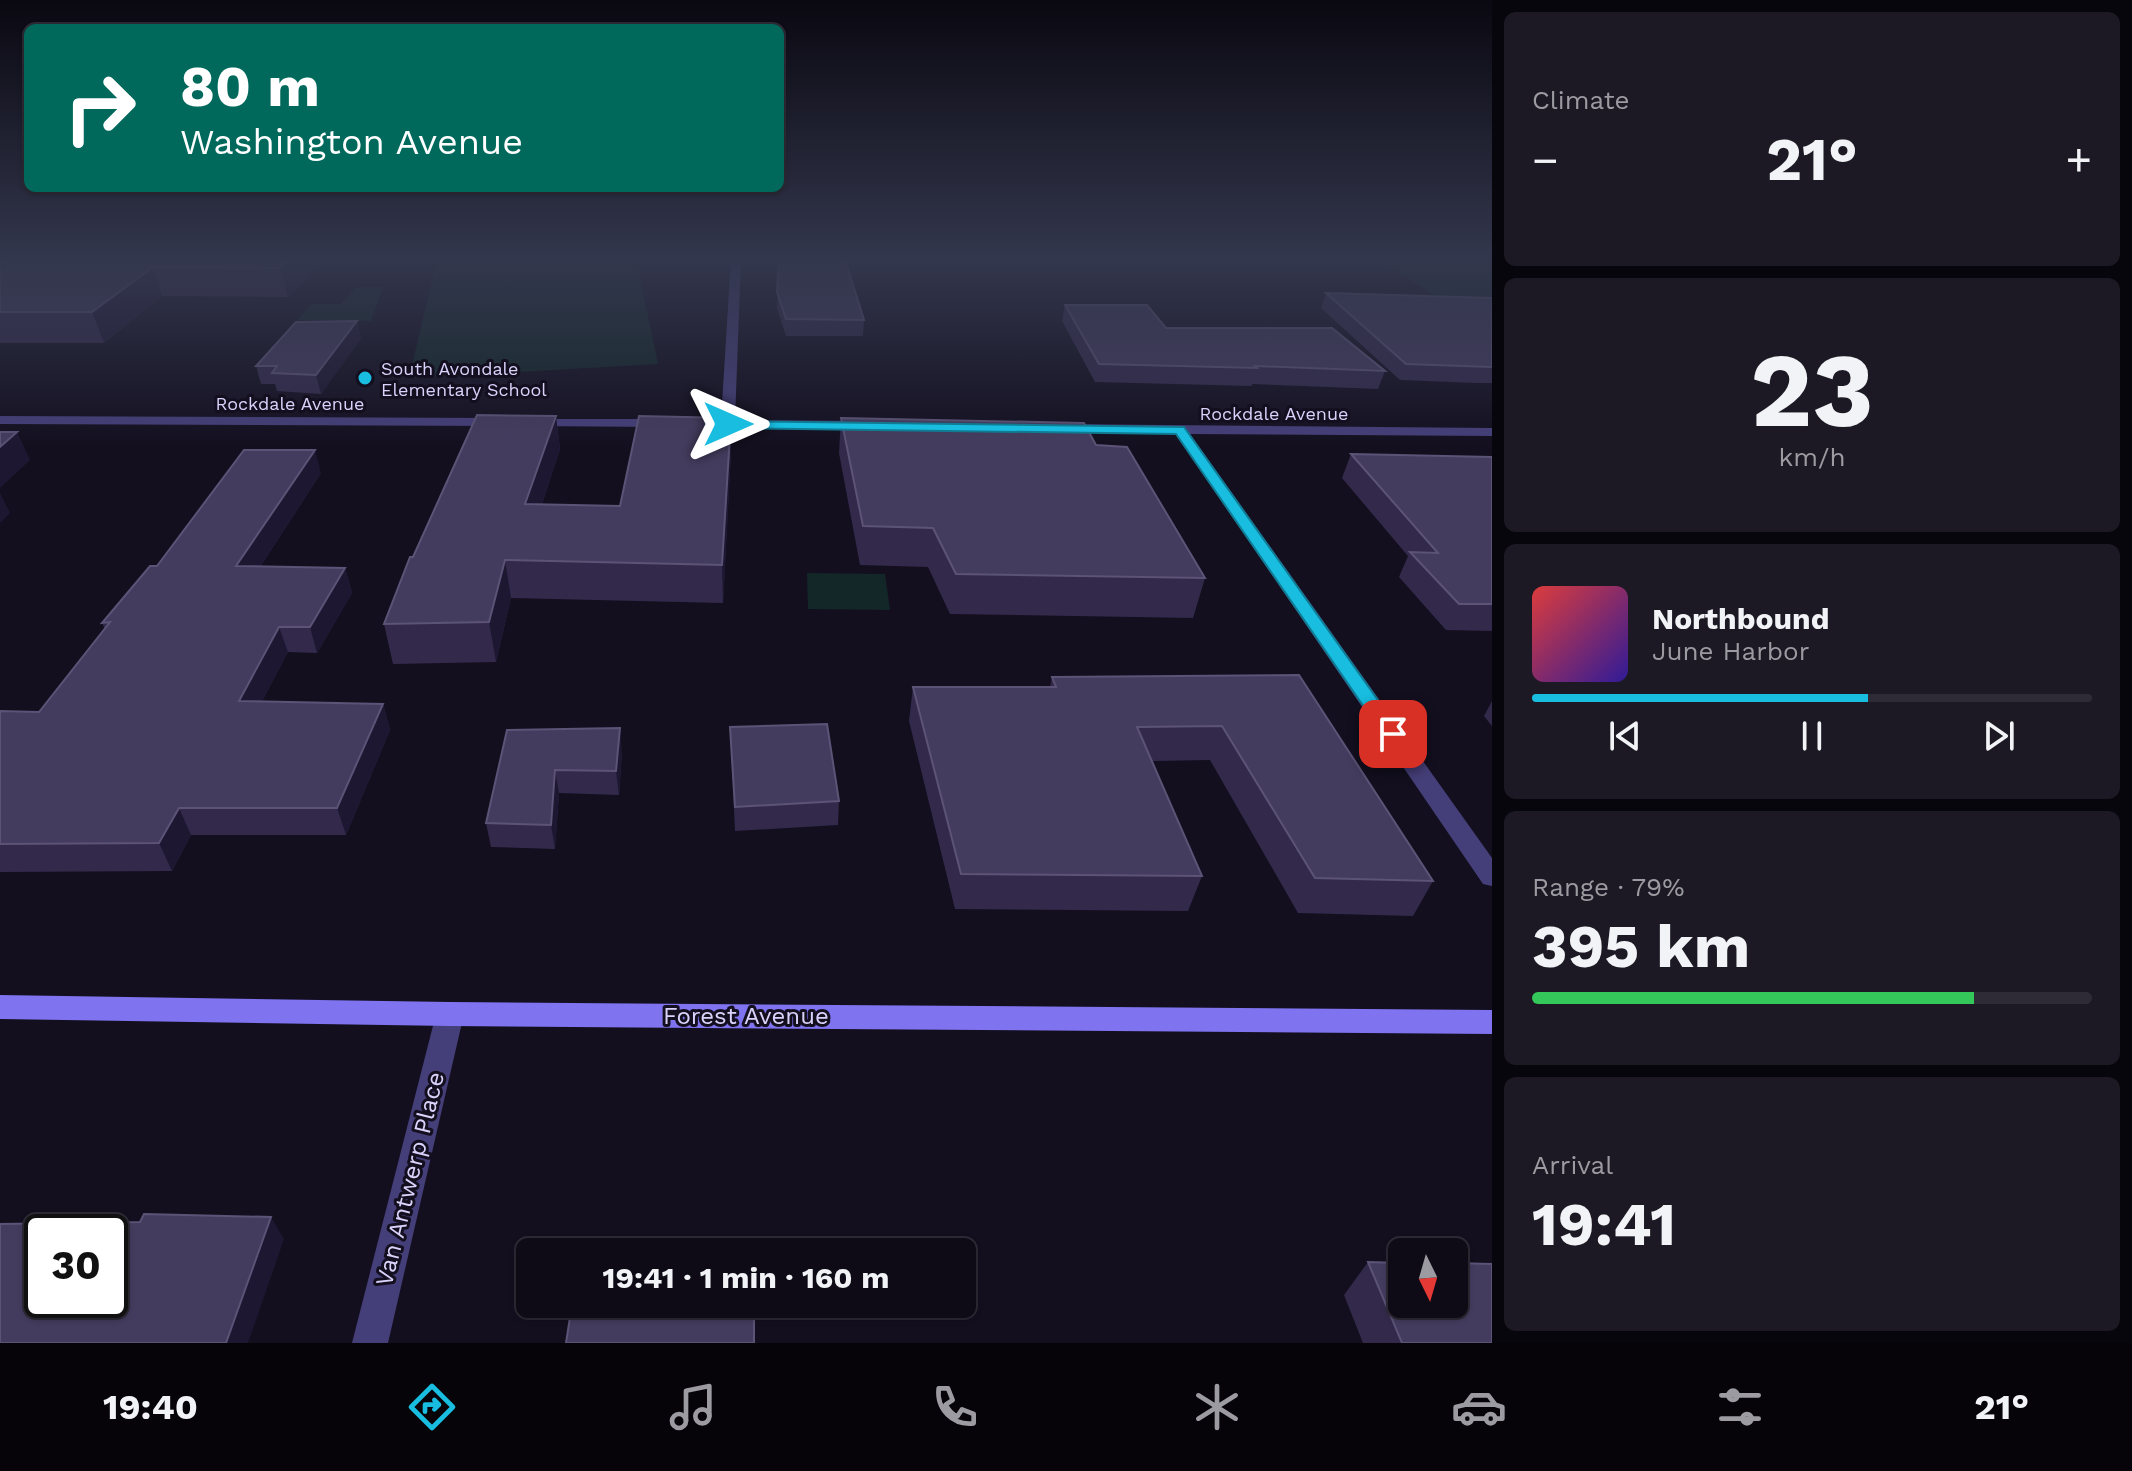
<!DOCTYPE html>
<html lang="en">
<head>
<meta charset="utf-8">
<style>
  body { margin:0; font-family:"Work Sans",sans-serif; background:#1c1924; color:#f1f3f6; height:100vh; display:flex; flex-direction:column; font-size:30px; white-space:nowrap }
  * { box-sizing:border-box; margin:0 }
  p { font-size:26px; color:#9b9ba1 }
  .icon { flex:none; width:44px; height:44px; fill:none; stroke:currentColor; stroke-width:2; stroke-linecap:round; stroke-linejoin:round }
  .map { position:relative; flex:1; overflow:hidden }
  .details { display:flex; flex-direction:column; gap:12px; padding:12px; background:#08060d; width:640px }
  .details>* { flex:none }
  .guide { position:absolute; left:24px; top:24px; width:760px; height:168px; border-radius:12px; box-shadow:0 2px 6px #0004,0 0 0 2px #2e2b36; background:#00695c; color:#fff; overflow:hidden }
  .needle { width:52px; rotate:175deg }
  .fabs { position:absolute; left:1388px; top:1238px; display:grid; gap:16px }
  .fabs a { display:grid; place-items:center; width:80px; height:80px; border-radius:12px; background:#0e0b17; box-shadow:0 2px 6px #0004,0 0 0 2px #2e2b36; font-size:40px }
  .speed { position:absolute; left:24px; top:1214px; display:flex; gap:16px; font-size:40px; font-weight:700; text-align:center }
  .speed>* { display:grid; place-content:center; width:104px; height:104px; border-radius:50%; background:#0e0b17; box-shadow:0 2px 6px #0004,0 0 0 2px #2e2b36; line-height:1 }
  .speed .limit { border:4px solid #111; border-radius:12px; background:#fff; color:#111 }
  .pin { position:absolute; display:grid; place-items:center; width:68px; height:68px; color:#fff; margin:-34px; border-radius:16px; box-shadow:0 4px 12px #0006 }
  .me { position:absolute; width:88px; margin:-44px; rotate:90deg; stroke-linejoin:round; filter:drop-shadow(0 0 6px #0008) }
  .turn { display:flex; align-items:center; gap:28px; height:168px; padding:0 24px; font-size:36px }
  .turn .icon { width:104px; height:104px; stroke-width:2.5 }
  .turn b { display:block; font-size:56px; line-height:68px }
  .big { font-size:60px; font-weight:700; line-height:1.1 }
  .details .widget { flex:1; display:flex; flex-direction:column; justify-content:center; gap:12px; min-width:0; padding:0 28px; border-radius:12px; background:#1c1924 }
  .details .dial { align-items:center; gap:0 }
  .dial b { font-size:104px; line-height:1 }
  .song { display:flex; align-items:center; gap:24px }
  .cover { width:96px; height:96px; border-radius:12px; background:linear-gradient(135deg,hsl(0 70% 55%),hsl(250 70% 35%)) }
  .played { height:8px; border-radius:4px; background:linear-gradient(90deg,#18bde0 60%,#2e2b36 60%) }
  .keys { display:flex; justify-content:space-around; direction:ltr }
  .heat { display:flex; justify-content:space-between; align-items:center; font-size:44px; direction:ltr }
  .charge { height:12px; border-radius:6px; background:linear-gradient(90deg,#34c759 79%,#2e2b36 0) }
  .trip { position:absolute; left:516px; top:1238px; width:460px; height:80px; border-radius:12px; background:#0e0b17; box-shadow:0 2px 6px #0004,0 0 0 2px #2e2b36; font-weight:700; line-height:80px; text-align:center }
  .dock { display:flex; height:128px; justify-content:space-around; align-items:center; background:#060409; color:#9b9ba1 }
  .dock .icon { width:56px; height:56px }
  .dock .active { color:#18bde0 }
  .dock b { font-size:36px; color:#f1f3f6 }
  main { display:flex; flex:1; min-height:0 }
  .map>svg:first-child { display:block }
  .green { fill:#132728 }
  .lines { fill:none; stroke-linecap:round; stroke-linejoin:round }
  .street { fill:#453f79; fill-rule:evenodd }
  .secondary { fill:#7f73f0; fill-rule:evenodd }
  .wall { fill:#332a4b }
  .shaded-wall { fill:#1e1732 }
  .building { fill:#443c5e; stroke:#5c5376; stroke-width:2; fill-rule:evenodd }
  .route { fill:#18bde0; stroke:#107b92; stroke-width:2 }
  .poi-dot { fill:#18bde0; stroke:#130f1f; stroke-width:3 }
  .labels { text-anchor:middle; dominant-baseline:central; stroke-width:6; stroke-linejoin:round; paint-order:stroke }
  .far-poi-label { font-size:18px; fill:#d9d2fa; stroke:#130f1f; text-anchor:start }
  .far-street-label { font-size:18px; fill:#d9d2fa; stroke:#130f1f }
  .near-street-label { font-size:24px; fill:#d9d2fa; stroke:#130f1f }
</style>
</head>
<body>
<main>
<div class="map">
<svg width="1492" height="1343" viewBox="0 0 1492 1343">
  <rect width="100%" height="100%" fill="#130f1f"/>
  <g class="green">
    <polygon points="437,259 636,259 658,364 409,378"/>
    <polygon points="1380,259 1492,259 1492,302 1442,301"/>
    <polygon points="357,287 383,287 371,321 297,320 312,304 341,304"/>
    <polygon points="807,573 885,574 890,610 808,609"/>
  </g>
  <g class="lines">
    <g class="street">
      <polygon points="731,259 741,259 735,420 868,421 873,422 873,428 699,427 699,421 721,420"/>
      <polygon points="0,416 500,418 507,422 500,426 0,424"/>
      <polygon points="532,419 664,419 671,423 664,427 527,426 527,420"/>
      <polygon points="1060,424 1492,428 1492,436 1190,434 1492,858 1492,886 1483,884 1175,433 1055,431 1055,425"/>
      <polygon points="450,1002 460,1005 464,1014 388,1343 352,1343 436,1014 440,1005"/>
    </g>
    <polygon class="secondary" points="0,995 450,1002 1492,1010 1492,1034 450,1026 0,1019"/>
  </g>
  <g class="wall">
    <polygon points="0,259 325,259 288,297 162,296 104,343 0,343"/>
    <polygon points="779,259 864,320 863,336 786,336 777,308"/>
    <polygon points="1326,293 1492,298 1492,383 1477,383 1400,380 1321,308"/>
    <polygon points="1065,305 1166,328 1385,371 1378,389 1252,384 1252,386 1095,382 1062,321"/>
    <polygon points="357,321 361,338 321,394 277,391 275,384 261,384 256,366"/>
    <polygon points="556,416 560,449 542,504 620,506 731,418 731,452 723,603 511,598 496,662 393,664 384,624 413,557"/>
    <polygon points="841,418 1096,445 1205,578 1193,618 950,614 928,567 860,565 839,453"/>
    <polygon points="1351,454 1492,457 1492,631 1446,630 1399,577 1408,556 1342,478"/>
    <polygon points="321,473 260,567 345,568 352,593 317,653 288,652 262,701 383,704 390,730 346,835 191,835 172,871 0,872 0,711 39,712 105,629 102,623 157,566"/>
    <polygon points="1299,675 1433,881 1413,916 1298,913 1210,760 1152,761 1202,876 1188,911 955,909 909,721 913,687 1050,687 1052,677"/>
    <polygon points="1492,701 1492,726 1484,716"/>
    <polygon points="730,727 839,801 838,825 735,831"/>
    <polygon points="507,730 622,752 619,795 559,793 555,849 491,847 486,823"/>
    <polygon points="1368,1262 1492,1343 1363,1343 1344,1295"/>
  </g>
  <g class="shaded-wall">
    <polygon points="290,259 325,259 288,297 280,268"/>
    <polygon points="153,267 162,296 104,343 92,312"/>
    <polygon points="357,321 361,338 321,394 316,375"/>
    <polygon points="556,416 560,449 530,540 525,504"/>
    <polygon points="731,418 731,452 723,603 722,565"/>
    <polygon points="17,432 30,460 0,488 0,447"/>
    <polygon points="315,450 321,473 244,591 236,566"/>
    <polygon points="0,493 10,513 0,523"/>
    <polygon points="505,560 511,598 496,662 489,622"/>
    <polygon points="345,568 352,593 317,653 310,627"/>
    <polygon points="279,627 288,652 248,727 239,701"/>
    <polygon points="383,704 390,730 346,835 337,808"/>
    <polygon points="620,728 622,752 619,795 616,771"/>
    <polygon points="555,770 559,793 555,849 551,825"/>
    <polygon points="179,808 191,835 172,871 159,843"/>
    <polygon points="271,1217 284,1239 248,1343 226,1343"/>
  </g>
  <g class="building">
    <polygon points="0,259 290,259 280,268 153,267 92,312 0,312"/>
    <polygon points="779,259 845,259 864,320 786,319 777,292"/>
    <polygon points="1326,293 1492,298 1492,367 1406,364"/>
    <polygon points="1065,305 1147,305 1166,328 1332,328 1385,371 1255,366 1257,368 1099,364"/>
    <polygon points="357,321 316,375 272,373 277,366 256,366 296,322"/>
    <polygon points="477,415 556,416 525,504 620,506 639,416 731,418 722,565 505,560 489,622 384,624 410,557 413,557"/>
    <polygon points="841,418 1084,423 1096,445 1127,447 1205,578 956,574 933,528 863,526"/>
    <polygon points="0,432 17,432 0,447"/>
    <polygon points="244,450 315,450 236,566 345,568 310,627 279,627 239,701 383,704 337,808 179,808 159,843 0,844 0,711 39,712 110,622 102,623 150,566 157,566"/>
    <polygon points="1351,454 1492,457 1492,604 1459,604 1410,552 1438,553"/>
    <polygon points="1299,675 1433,881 1315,878 1222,726 1137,727 1202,876 961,874 913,687 1056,687 1052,677"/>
    <polygon points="827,724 839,801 735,807 730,727"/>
    <polygon points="620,728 616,771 555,770 551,825 486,823 507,730"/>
    <path d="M144,1214L271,1217L226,1343H0V1224L140,1222ZM42,1232H110V1300H42Z"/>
    <polygon points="579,1248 754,1250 754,1252 579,1252"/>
    <polygon points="1368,1262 1402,1263 1402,1304 1454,1304 1454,1263 1492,1264 1492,1343 1402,1343"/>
    <polygon points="572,1304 754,1304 754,1343 566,1343"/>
  </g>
  <linearGradient id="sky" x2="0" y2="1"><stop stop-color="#0a0811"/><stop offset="0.58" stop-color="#33374d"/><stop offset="1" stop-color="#33374d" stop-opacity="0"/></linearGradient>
  <rect width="1492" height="447" fill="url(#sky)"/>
  <polygon class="route" points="724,421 1184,427 1402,734 1400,739 1386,739 1176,434 728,428 722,424"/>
  <circle class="poi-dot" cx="365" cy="378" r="8"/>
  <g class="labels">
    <g class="far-poi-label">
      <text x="381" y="368">South Avondale<tspan x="381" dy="21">Elementary School</tspan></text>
    </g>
    <g class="far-street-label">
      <text x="290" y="403">Rockdale Avenue</text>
      <text x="1274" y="413">Rockdale Avenue</text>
    </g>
    <g class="near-street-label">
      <text x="746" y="1016">Forest Avenue</text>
      <text transform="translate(410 1179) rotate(-76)">Van Antwerp Place</text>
    </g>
  </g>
</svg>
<div class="fabs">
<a><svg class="needle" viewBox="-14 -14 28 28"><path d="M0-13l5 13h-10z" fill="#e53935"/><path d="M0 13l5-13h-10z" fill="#9b9ba1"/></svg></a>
</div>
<div class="speed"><div class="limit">30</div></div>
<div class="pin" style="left:1393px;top:734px;background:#d93025"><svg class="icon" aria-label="arrive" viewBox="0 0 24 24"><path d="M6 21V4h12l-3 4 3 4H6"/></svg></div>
<svg class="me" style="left:728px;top:424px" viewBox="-20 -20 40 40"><path d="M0-17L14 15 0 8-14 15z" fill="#18bde0" stroke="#fff" stroke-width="4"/></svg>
<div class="trip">19:41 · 1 min · 160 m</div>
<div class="guide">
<div class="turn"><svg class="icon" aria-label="right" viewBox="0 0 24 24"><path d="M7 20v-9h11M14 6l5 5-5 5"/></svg><div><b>80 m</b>Washington Avenue</div></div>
</div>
</div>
<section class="details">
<div class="widget"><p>Climate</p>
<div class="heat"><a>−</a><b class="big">21°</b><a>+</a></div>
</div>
<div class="widget dial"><b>23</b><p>km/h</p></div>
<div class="widget">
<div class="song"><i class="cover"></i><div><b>Northbound</b><p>June Harbor</p></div></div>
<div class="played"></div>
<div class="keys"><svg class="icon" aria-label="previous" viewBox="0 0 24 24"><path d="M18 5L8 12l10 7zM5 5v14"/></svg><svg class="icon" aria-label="pause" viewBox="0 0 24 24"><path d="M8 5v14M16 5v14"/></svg><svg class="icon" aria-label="next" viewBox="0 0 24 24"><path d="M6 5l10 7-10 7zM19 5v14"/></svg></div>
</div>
<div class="widget"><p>Range · 79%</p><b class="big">395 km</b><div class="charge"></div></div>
<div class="widget"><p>Arrival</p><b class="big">19:41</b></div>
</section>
</main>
<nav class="dock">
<b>19:40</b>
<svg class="icon active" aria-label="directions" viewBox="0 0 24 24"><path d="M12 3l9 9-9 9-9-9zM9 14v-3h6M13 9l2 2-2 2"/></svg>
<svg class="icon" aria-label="music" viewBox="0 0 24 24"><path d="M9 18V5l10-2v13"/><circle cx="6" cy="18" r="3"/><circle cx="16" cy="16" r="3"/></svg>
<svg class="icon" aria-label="phone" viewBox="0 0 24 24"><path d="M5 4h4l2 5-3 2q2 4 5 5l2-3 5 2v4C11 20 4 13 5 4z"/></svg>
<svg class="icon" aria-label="climate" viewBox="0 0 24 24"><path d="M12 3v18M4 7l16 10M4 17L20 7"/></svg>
<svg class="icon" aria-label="car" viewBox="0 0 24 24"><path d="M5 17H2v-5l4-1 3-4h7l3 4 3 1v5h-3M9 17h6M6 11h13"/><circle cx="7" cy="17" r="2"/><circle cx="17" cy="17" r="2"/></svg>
<svg class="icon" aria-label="filters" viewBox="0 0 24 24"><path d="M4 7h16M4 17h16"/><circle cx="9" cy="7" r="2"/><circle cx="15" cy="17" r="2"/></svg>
<b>21°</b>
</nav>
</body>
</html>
